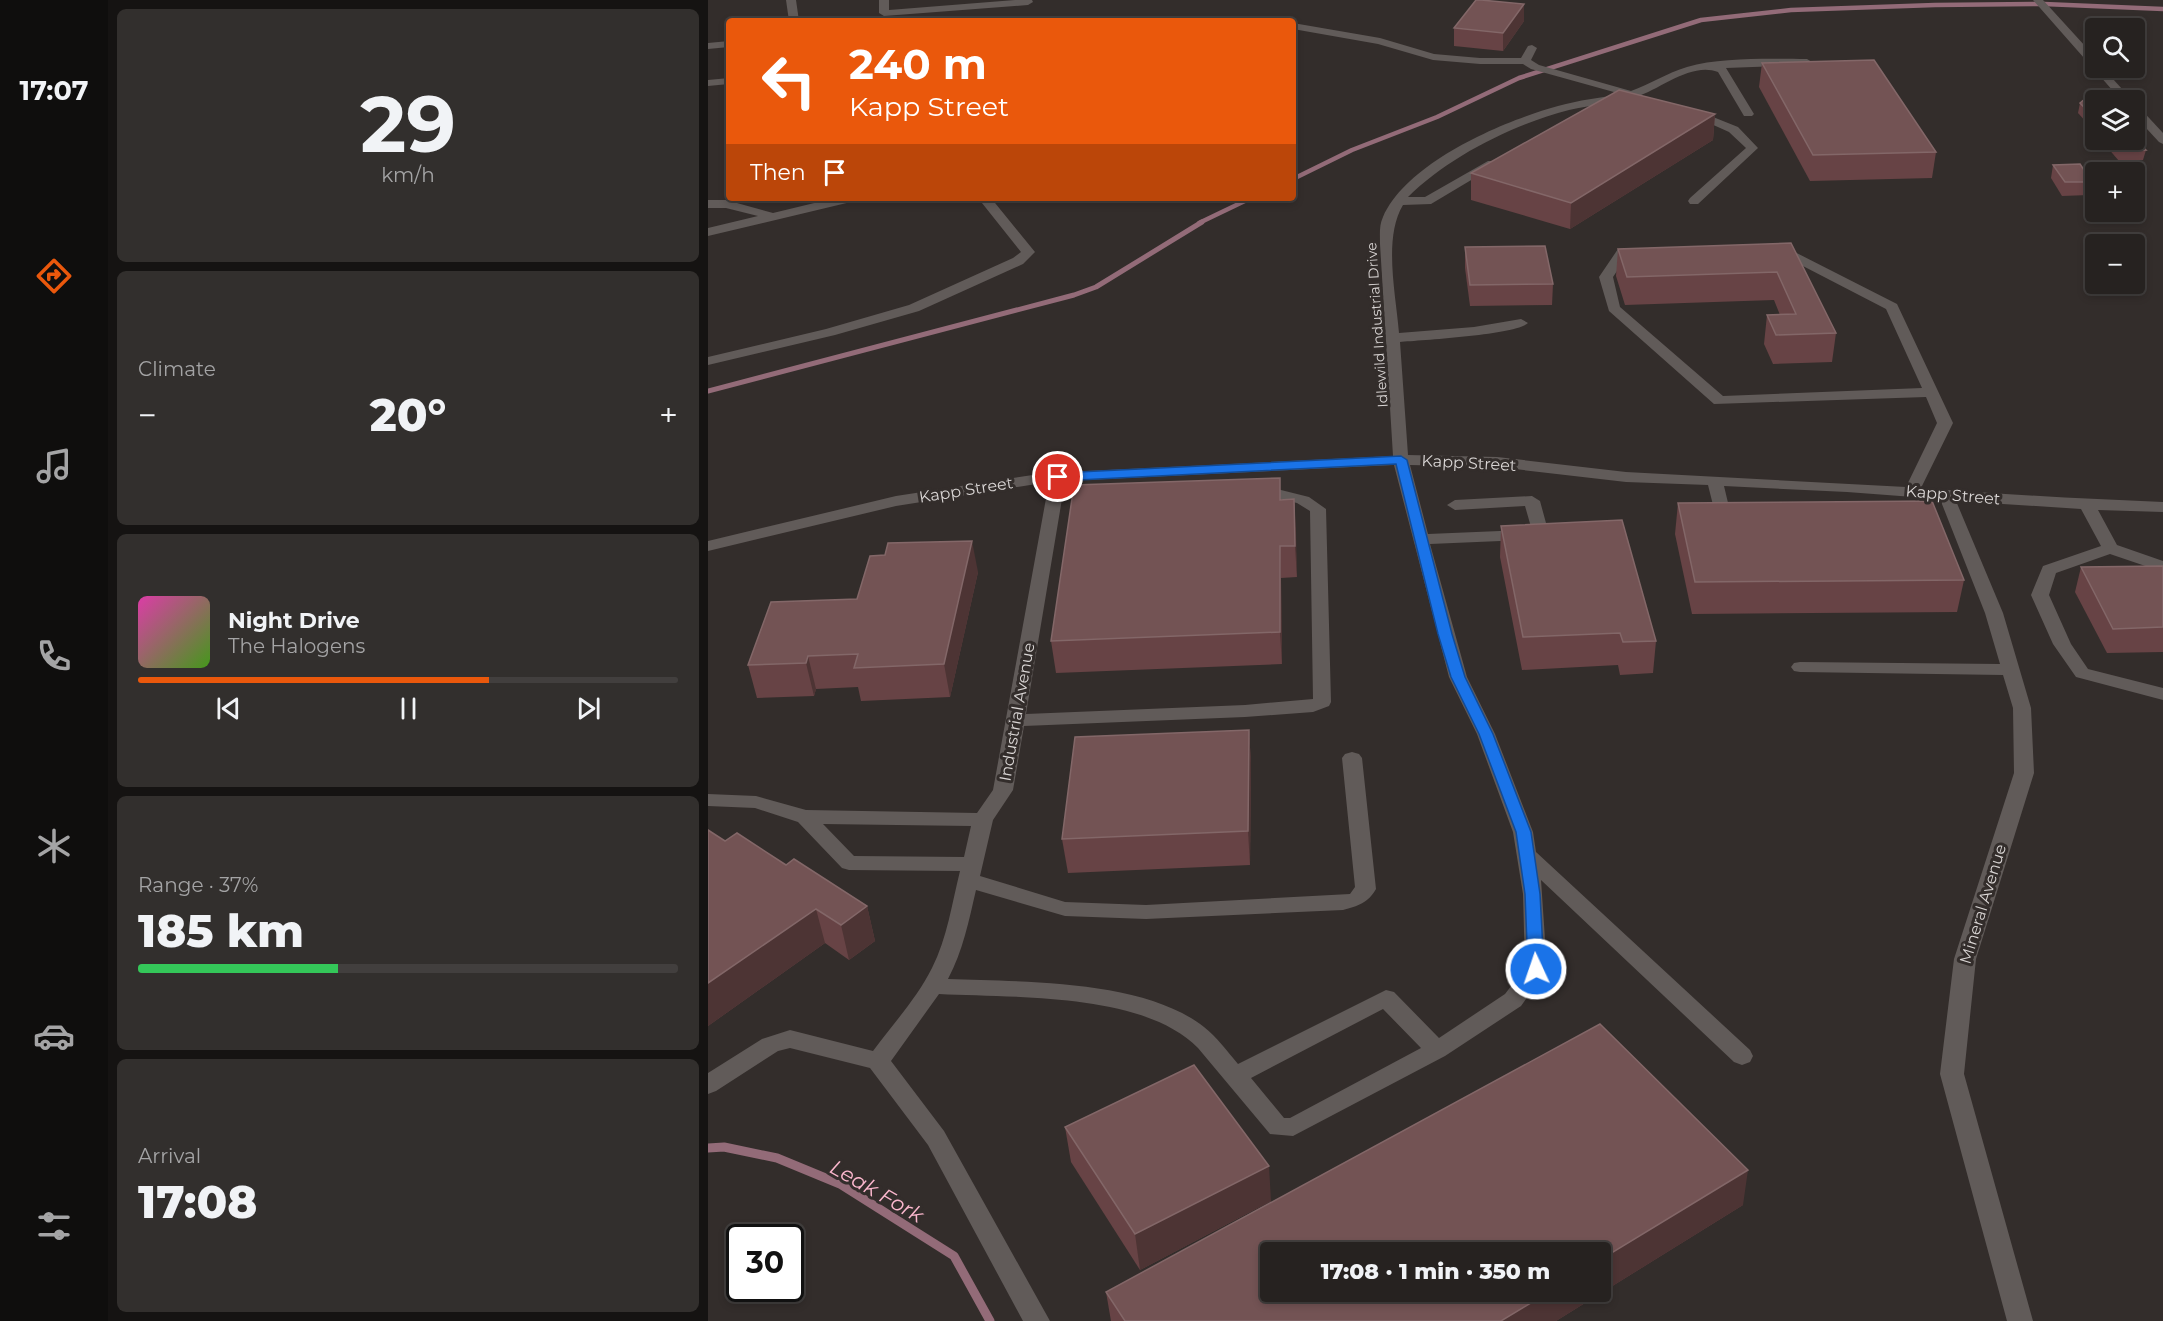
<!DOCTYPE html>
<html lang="en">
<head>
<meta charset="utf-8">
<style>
  body { margin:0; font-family:Montserrat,sans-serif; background:#322f2d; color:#f1f3f6; height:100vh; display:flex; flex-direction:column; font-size:22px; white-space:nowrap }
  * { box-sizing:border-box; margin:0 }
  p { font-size:20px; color:#a4a4a5 }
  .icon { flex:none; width:33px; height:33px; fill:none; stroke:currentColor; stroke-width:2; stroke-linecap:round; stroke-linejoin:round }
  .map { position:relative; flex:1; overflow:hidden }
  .panel { display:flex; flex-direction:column; gap:9px; padding:9px; background:#151312; width:600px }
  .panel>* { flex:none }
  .guide { position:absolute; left:18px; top:18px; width:570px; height:183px; border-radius:6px; box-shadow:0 3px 9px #0003,0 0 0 2px #423f3e; background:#ea580c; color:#fff; overflow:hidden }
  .tools { position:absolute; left:1377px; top:18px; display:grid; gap:12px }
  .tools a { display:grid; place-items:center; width:60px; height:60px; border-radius:6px; background:#262220; box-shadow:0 3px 9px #0003,0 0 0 2px #423f3e; font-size:30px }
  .speed { position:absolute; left:18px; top:1224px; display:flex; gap:12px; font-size:30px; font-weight:700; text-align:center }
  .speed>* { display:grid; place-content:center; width:78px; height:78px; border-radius:50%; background:#262220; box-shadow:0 3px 9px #0003,0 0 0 2px #423f3e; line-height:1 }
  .speed .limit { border:3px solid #111; border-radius:9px; background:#fff; color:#111 }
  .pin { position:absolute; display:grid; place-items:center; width:51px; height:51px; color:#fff; margin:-26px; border:3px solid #fff; border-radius:50%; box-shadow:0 2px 6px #0007 }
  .me { position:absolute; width:66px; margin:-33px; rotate:357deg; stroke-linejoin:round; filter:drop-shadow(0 0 4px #0008) }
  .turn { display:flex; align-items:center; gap:21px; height:126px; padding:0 24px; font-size:27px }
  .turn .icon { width:78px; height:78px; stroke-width:2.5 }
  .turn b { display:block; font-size:42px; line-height:51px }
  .then { display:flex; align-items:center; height:57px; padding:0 24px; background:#0003; gap:12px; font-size:22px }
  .big { font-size:45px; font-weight:800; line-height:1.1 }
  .panel .tile { flex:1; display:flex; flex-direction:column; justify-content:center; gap:9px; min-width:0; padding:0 21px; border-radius:9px; background:#322f2d }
  .panel .dial { align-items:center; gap:0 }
  .dial b { font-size:78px; line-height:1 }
  .song { display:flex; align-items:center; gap:18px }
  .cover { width:72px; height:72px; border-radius:9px; background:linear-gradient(135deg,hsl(320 70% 55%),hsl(100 70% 35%)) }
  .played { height:6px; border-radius:3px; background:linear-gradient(90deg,#ea580c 65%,#423f3e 65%) }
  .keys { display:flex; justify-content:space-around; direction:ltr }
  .heat { display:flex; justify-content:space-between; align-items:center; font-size:33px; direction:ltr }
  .charge { height:9px; border-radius:4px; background:linear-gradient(90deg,#34c759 37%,#423f3e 0) }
  .trip { position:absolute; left:552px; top:1242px; width:351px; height:60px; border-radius:6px; background:#262220; box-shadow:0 3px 9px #0003,0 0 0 2px #423f3e; font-weight:800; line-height:60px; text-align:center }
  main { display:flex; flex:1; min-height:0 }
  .dock { display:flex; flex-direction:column; width:108px; justify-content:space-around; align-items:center; background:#0f0e0d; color:#a4a4a5 }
  .dock .icon { width:42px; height:42px }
  .dock .active { color:#ea580c }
  .dock b { font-size:27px; color:#f1f3f6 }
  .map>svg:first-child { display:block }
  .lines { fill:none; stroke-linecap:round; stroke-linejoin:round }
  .stream-far2 { stroke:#936b78; stroke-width:4.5 }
  .stream-far1 { stroke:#936b78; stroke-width:5 }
  .stream { stroke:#936b78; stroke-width:9 }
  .minor { fill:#615b59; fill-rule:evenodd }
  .wall { fill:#674345 }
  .shaded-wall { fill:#4d3434 }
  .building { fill:#735354; stroke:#836768; stroke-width:1.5 }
  .route { fill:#1a73e8; stroke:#114b97; stroke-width:1.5 }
  .labels { text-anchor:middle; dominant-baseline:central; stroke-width:6; stroke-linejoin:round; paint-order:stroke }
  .far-street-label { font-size:14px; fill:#dad6d5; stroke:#332d2b }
  .street-label { font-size:16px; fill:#dad6d5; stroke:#332d2b }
  .near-water-label { font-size:21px; font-style:italic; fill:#fbb7cd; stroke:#332d2b }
</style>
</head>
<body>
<main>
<nav class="dock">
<b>17:07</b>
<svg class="icon active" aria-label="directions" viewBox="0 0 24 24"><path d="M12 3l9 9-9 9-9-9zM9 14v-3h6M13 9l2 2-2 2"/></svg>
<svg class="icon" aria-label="music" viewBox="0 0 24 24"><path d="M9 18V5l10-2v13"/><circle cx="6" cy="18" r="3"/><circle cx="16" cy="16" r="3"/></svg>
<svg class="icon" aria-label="phone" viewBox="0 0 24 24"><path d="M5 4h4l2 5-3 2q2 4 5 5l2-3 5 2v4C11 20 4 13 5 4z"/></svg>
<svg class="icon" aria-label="climate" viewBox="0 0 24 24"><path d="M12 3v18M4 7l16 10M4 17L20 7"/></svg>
<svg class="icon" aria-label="car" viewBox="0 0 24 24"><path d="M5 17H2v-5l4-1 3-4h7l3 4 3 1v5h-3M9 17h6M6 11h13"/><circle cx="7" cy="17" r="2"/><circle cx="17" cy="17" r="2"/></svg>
<svg class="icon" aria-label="filters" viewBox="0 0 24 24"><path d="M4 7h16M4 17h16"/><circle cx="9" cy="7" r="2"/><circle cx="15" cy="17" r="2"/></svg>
</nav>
<section class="panel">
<div class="tile dial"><b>29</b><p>km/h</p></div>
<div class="tile"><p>Climate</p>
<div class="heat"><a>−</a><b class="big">20°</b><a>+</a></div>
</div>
<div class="tile">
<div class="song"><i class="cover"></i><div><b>Night Drive</b><p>The Halogens</p></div></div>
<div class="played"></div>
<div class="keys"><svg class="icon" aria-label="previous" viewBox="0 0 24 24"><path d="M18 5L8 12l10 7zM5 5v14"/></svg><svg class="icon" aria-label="pause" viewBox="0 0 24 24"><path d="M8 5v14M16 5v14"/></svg><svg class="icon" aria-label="next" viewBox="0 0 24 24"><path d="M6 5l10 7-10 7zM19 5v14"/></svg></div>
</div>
<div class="tile"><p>Range · 37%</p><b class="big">185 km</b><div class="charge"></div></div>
<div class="tile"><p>Arrival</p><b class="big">17:08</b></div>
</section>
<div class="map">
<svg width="1455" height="1321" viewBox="0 0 1455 1321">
  <rect width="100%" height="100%" fill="#332d2b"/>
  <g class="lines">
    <g class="stream-far2">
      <polyline points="585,179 644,150 729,117 811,78 993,20 1083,10 1227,5 1336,4 1455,9"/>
      <polyline points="491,223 543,198"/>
    </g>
    <polyline class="stream-far1" points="0,391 366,295 388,287 494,222"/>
    <polyline class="stream" points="0,1148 16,1147 69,1158 132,1184 246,1256 282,1321"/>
    <g class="minor">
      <polygon points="78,0 88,0 91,21 81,21"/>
      <polygon points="171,0 181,0 181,10 307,0 324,0 325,2 320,5 176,16 171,13"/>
      <polygon points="1325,0 1335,0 1388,58 1388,68 1395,68 1424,100 1413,100"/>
      <path d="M585,23L672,38L726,54L772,58H813L820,46L824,45L829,48L823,60L831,65L923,91C942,84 959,73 979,67C1014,57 1062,59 1099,59L1104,62L1099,65L1018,68L1046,114L1044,116H1036L1010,72C983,62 953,89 928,97C907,104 883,105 861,110C806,124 740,157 700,197H717L780,161H788L790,164L723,204L695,205C675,238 688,295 691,333L766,327L813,319L820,323C808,335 714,340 692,342L700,455L789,457L918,472L1198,487L1229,423L1218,397L1006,404L901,311L891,277L910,249L932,248L934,251L932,254L919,256L905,277L912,307L1015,396L1214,388L1178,309L1064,250L1063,247L1069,243L1189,304L1245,423L1213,488C1292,494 1374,499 1455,502V512L1390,510L1409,545L1455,561V572L1402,554L1348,573L1341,595L1363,644L1380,669L1455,688V700L1368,677L1345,644L1323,595L1335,566L1393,546L1373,509L1248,501L1295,613L1323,708L1326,773L1268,959L1256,1074L1325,1321H1299L1232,1074L1246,959L1306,773L1305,708L1295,675L1092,672L1086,671L1083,667L1086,663L1092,662L1292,664L1277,613L1232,499L1139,492L1016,486L1021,507L1037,509L1039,512C1031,521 1014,518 1006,509L1000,485L918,482L789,467L702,465L720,534L816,530L824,535L816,540L722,544L759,677L787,734L825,832L828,852L1042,1050L1045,1056L1042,1062L1034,1065L1026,1062L833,880L839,969L813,1006L737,1056L585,1136L562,1134L490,1048C435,992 306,998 231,994L183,1061L236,1131L342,1321H315L220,1145L162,1068L82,1048L70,1051L8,1091L0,1094V1073L54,1039L82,1030L165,1051C185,1024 209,998 224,968C239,939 244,903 252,871L141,870L134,868L90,822L47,808L0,806V794L48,796L98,810L269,813L285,790L341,482L188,506L0,551V541L188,496L338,473L685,456L672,244C672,235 671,225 675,217C699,162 795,121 850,106C871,100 892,98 913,94L823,69L815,64H772L725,60L670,44L585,29ZM686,465L741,677L769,734L805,832L815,894L817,968L797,994L731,1038L686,992L678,990L530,1064C519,1051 509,1037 496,1027C435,979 315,982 240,979C255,951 261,920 268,890L357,916L438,919L635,910C650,906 660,903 668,889L654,758L651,754L644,752L637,754L634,758L647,887L642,894L438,905L357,902L272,876L285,820L305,790L316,726L537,717L605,712L621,706L623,702L618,509L601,497L549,484L541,489L543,492L589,503L602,511L605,699L537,705L318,714L357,481ZM115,824L263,826L256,857L146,856ZM675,1009L713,1048L582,1118H576L543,1078Z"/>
      <polygon points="21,41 21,47 0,49 0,43"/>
      <polygon points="21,78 21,84 0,86 0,80"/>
      <polygon points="1426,105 1430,106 1455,133 1455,144 1451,142 1426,115"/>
      <polygon points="985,109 1030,127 1050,148 990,204 982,204 980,201 982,198 1038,148 1021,132 981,114 979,112"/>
      <polygon points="127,198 149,198 147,201 0,236 0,228 50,216 18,208 0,208 0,200 18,200 65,213"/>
      <polygon points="270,198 283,198 327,252 315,264 211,311 127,335 0,365 0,357 118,329 201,305 305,258 313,252"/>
      <polygon points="824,496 832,501 841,534 839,537 827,537 825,534 817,506 747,510 739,505 747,500"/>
    </g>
  </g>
  <g class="wall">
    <polygon points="816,21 795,51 746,46 746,28"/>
    <polygon points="1054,63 1228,152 1224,178 1102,181 1051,87"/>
    <polygon points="1388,100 1388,133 1370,113 1372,103"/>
    <polygon points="1007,114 1005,140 862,229 763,200 763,173"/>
    <polygon points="1393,140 1426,140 1438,150 1435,160 1411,161"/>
    <polygon points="1345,165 1384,182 1381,195 1354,196 1343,178"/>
    <polygon points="1083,243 1128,333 1124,362 1065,364 1056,344 1059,315 1072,315 1066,300 917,305 908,276 910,249"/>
    <polygon points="757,247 845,284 844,305 762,306 757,268"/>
    <polygon points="586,499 589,577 573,578 574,664 348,673 343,641 573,500"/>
    <polygon points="970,503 1256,580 1249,612 984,614 967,534"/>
    <polygon points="793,526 948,641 945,673 912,675 910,665 814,670 792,557"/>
    <polygon points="1455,566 1455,652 1399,653 1367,592 1373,567"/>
    <polygon points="270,572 242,697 153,701 150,687 108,689 106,696 49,698 40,665 149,599"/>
    <polygon points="541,730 543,763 542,865 360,873 354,839"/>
    <polygon points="0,830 17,841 159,906 167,941 141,960 117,943 0,1026"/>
    <polygon points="357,1127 563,1201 432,1270 363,1162"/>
    <polygon points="1035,1205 848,1321 403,1321 398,1292"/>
  </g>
  <g class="shaded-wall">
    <polygon points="816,4 816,21 795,51 795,33"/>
    <polygon points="1007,114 1005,140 862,229 863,203"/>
    <polygon points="586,499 588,530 589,577 587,546"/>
    <polygon points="264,541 270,572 242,697 236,664"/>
    <polygon points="572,546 573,578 574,664 572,632"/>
    <polygon points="100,656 108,689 106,696 98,663"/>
    <polygon points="541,730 543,763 542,865 540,831"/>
    <polygon points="159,906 167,941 141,960 133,925"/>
    <polygon points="108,909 117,943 0,1026 0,983"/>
    <polygon points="561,1166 563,1201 432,1270 427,1234"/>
    <polygon points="1040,1170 1035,1205 848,1321 793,1321 841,1292 892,1292 892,1260"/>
  </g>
  <g class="building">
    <polygon points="768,0 773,0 816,4 795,33 746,28"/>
    <polygon points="1166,60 1228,152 1105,155 1054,63"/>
    <polygon points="911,90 1007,114 863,203 763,173"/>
    <polygon points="1384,93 1392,100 1388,100 1388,120 1372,103"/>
    <polygon points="1426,138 1438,150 1414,151 1404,140 1426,140"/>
    <polygon points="1372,164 1384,182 1357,182 1345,165"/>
    <polygon points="1083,243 1128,333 1068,335 1059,315 1088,314 1069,272 919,277 910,249"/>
    <polygon points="837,246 845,284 762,285 757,247"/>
    <polygon points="572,478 572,500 586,499 587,546 572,546 572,632 343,641 366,485"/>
    <polygon points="1224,501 1256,580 987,582 970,503"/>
    <polygon points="914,520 948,641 915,642 912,633 815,637 793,526"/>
    <polygon points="264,541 236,664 146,668 150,654 100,656 98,663 40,665 63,602 149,599 162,556 177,555 180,543"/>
    <polygon points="1455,566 1455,627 1405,629 1373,567"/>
    <polygon points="541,730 540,831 354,839 367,737"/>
    <polygon points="0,830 17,841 29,833 78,865 86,859 159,906 133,925 108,909 0,983"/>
    <polygon points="892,1024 1040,1170 892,1260 892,1252 562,1252 562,1292 841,1292 793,1321 417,1321 398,1292"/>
    <polygon points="486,1065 561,1166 427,1234 357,1127"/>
  </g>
  <polygon class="route" points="693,456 699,460 744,634 757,677 785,734 823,832 832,894 836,969 834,973 822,973 820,969 817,894 808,832 771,734 743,677 730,634 688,464 350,481 344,477 350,473"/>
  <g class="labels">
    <g class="far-street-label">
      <text transform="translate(669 325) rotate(-94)">Idlewild Industrial Drive</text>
    </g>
    <g class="street-label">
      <text transform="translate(761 463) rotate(3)">Kapp Street</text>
      <text transform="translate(258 490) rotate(-9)">Kapp Street</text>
      <text transform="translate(1245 495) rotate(5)">Kapp Street</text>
      <text transform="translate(309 712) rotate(-80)">Industrial Avenue</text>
      <text transform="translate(1275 904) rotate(-73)">Mineral Avenue</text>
    </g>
    <g class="near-water-label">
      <text transform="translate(169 1191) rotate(30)">Leak Fork</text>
    </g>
  </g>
</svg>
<div class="tools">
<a><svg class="icon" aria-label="search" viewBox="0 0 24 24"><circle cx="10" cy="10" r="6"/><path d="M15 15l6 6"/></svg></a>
<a><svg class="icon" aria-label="layers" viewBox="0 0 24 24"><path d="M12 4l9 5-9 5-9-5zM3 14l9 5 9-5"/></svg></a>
<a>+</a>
<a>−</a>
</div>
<div class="speed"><div class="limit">30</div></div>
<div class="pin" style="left:350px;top:477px;background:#d93025"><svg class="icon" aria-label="arrive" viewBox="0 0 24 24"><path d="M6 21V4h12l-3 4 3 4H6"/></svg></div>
<svg class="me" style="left:828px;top:969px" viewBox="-20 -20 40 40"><circle r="17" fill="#1a73e8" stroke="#fff" stroke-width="3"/><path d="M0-11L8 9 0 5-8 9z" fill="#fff"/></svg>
<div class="trip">17:08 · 1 min · 350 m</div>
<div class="guide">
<div class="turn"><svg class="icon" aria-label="left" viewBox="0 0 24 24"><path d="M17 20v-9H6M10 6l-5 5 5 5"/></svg><div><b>240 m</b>Kapp Street</div></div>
<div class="then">Then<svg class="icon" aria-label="arrive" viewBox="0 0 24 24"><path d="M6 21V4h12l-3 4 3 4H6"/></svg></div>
</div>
</div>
</main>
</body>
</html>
